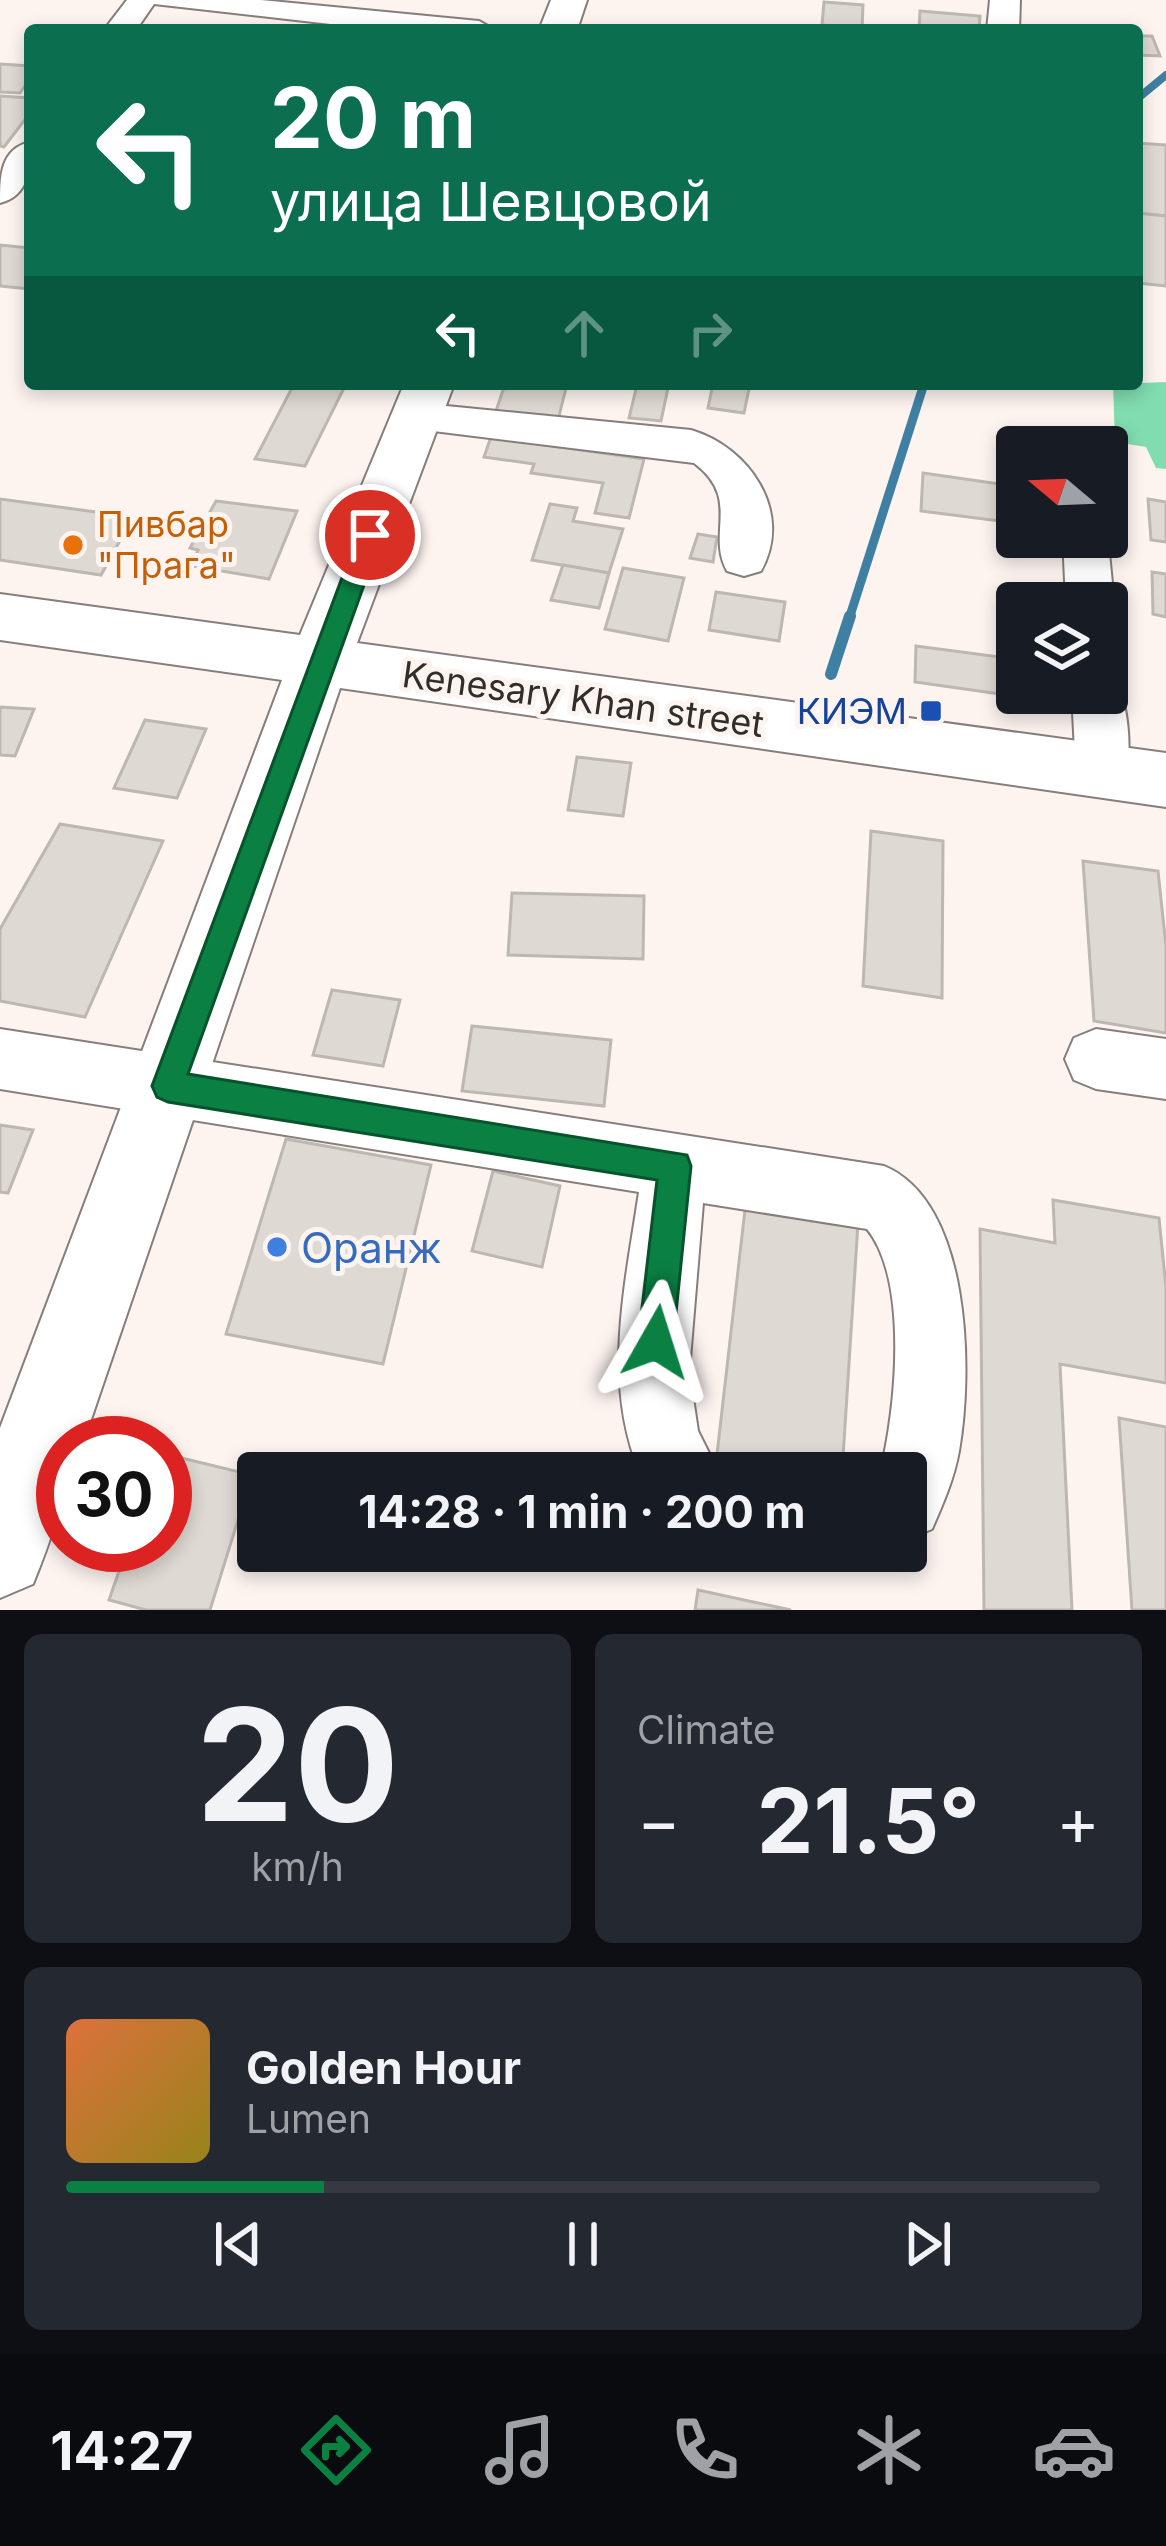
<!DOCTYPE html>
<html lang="en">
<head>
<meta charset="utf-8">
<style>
  body { margin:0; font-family:Inter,sans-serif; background:#242831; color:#f1f3f6; height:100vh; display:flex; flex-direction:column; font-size:45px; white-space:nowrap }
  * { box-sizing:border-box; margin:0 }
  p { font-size:39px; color:#9ea1a6 }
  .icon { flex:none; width:66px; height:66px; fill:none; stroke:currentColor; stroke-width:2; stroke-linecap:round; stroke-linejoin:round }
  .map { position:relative; height:1610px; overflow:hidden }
  .drawer { display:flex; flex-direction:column; gap:24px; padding:24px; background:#0d0f14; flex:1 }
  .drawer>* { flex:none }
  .top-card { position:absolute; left:24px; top:24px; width:1119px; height:366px; border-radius:12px; box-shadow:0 6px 18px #0003; background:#0b6e4f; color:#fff; overflow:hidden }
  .needle { width:78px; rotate:289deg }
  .fabs { position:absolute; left:996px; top:426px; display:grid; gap:24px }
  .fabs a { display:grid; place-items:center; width:132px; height:132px; border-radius:12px; background:#171b24; box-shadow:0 6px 18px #0003; font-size:60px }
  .speed { position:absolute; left:36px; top:1416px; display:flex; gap:24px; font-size:60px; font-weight:700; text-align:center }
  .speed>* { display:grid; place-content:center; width:156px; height:156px; border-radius:50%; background:#171b24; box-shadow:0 6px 18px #0003; line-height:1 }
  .speed .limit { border:18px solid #d22; background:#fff; color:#111 }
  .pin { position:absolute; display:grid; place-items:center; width:102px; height:102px; color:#fff; margin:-51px; border:6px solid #fff; border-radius:50%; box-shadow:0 3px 12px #0007 }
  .me { position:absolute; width:132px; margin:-66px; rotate:6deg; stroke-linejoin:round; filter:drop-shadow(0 0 9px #0008) }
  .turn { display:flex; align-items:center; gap:42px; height:252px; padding:0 48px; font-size:54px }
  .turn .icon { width:156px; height:156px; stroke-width:2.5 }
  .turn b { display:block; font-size:84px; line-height:102px }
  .lanes { display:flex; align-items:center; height:114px; padding:0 48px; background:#0003; justify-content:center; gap:60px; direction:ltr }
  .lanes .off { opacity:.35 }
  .big { font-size:90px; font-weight:700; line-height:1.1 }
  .drawer .card { flex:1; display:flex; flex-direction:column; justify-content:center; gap:18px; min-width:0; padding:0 42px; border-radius:18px; background:#242831 }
  .drawer .dial { align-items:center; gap:0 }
  .dial b { font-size:156px; line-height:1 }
  .song { display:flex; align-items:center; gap:36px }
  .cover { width:144px; height:144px; border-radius:18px; background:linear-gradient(135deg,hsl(20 70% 55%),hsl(50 70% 35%)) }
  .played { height:12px; border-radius:6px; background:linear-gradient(90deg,#0b8043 25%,#363941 25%) }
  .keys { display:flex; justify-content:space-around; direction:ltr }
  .heat { display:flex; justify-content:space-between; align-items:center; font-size:66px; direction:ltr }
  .drawer .tiles { flex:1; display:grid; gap:24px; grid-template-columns:1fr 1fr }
  .card:last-child { grid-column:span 2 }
  .trip { position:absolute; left:237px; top:1452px; width:690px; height:120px; border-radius:12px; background:#171b24; box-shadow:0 6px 18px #0003; font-weight:700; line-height:120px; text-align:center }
  .dock { display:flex; height:192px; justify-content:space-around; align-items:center; background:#090b0e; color:#9ea1a6 }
  .dock .icon { width:84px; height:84px }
  .dock .active { color:#0b8043 }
  .dock b { font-size:54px; color:#f1f3f6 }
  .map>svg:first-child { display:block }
  .green { fill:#81dcaf }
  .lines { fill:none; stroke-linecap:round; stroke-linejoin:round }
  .stream-far2 { stroke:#3f80a2; stroke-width:8 }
  .stream-far1 { stroke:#3f80a2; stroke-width:9 }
  .stream { stroke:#3f80a2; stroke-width:12 }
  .building { fill:#ded9d2; stroke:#bcb7b0; stroke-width:3 }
  .minor-casing { stroke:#867e7b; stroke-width:4 }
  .major-casing { stroke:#867e7b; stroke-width:4 }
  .minor { fill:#fff; fill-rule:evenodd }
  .major { fill:#fff; fill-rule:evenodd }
  .route { fill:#0b8043; stroke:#07532c; stroke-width:3 }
  .food-dot { fill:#e8710a; stroke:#fdf4f0; stroke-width:4.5 }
  .transit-dot { fill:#1a4fb4; stroke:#fdf4f0; stroke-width:4.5 }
  .shop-dot { fill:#3f7fe0; stroke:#fdf4f0; stroke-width:4.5 }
  .labels { text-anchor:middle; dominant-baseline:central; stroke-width:10; stroke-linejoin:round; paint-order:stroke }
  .food-label { font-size:36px; fill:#c56008; stroke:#fdf4f0; text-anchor:start }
  .street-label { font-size:36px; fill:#302d2b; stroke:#fdf4f0 }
  .transit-label { font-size:36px; fill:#164399; stroke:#fdf4f0; text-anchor:end }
  .near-shop-label { font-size:42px; fill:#366cbe; stroke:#fdf4f0; text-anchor:start }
</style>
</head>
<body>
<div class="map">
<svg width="1166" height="1610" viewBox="0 0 1166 1610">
  <rect width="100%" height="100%" fill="#fdf4f0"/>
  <polygon class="green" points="1166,382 1166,469 1156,468 1146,447 1115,442 1113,384"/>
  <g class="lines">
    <polyline class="stream-far2" points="1137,99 1166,75"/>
    <polyline class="stream-far1" points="849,619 924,384"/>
    <polyline class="stream" points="831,674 850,616"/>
  </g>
  <g class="building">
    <polygon points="824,2 863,5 862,29 822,25"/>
    <polygon points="920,11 980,16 979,30 919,30"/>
    <polygon points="1137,36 1152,36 1160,56 1137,55"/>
    <polygon points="0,64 30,66 30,78 20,93 0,92"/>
    <polygon points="0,96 30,98 30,113 4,147 0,146"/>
    <polygon points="1137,143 1166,145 1166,216 1137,213"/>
    <polygon points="1137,213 1166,216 1166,286 1137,283"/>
    <polygon points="0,245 30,248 30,289 0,286"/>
    <polygon points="294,384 346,384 305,466 255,459"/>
    <polygon points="505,384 567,384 557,424 494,417"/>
    <polygon points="713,384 750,384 744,413 708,408"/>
    <polygon points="637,385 668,388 661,421 629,418"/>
    <polygon points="491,437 644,459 629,518 595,513 603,483 531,473 534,464 484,457"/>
    <polygon points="923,473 1000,484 1000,521 921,511"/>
    <polygon points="0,499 133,517 101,575 0,560"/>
    <polygon points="1148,499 1166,502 1166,542 1151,540"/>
    <polygon points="216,501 297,511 269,579 192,566 198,550 190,548"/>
    <polygon points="550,504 577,508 573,521 623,529 609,573 532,560"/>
    <polygon points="698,534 717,537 713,562 690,558"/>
    <polygon points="563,565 609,573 599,608 551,600"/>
    <polygon points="623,568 684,578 668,641 605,629"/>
    <polygon points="1152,572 1166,574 1166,617 1153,614"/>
    <polygon points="716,592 785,602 779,641 709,630"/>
    <polygon points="916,646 1000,657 1000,694 915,682"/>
    <polygon points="0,707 34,709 15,756 0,755"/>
    <polygon points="145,720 206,729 177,798 114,788"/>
    <polygon points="577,757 631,763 623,816 568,810"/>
    <polygon points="60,824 163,841 85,1017 0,1001 0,929"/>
    <polygon points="871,831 943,841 942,998 863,986"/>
    <polygon points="1083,861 1158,871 1166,946 1166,1033 1094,1021"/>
    <polygon points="512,893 644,896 643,959 508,955"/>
    <polygon points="332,990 400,1000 383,1066 313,1055"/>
    <polygon points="472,1026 611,1040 604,1106 462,1091"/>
    <polygon points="0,1125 33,1130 8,1193 0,1192"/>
    <polygon points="286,1139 431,1165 383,1364 226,1334"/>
    <polygon points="493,1171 560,1186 542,1267 472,1251"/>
    <polygon points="1053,1200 1159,1218 1166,1287 1166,1383 1060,1364 1072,1610 984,1610 980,1229 1055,1243"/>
    <polygon points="746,1201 858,1223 842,1473 763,1473 716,1463"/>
    <polygon points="1119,1418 1166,1427 1166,1610 1132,1610"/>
    <polygon points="165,1454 252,1475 210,1610 146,1610 109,1600 128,1545 165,1545"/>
    <polygon points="698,1590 791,1610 695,1610"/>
  </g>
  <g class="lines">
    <defs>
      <g id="minor">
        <polygon points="127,0 261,0 479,21 495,30 383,30 154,4 136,30 104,30"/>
        <polygon points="990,0 1020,0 1019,30 987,30"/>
        <path d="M30,142C30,168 30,195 0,203C0,177 0,149 30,142Z"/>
        <path d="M416,403L691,430C749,447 794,512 761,571L744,576L727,571C706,533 742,499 694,463L401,427L395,417L401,407Z"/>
        <polygon points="1107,533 1114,603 1107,616 1107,603 1066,603 1063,537"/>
        <path d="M1107,676L1115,679C1129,706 1134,760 1121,787L1102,793L1083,787L1076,771L1072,693H1107Z"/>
        <path d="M0,1029L884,1166C971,1202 973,1371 959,1451C954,1479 943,1504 932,1529L906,1540V1473H880C896,1410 909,1281 867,1229L703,1203L689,1371L698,1431L719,1473H640C602,1383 625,1286 639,1192L0,1089Z"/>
        <polygon points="1096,1029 1166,1039 1166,1099 1096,1089 1074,1080 1065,1059 1074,1038"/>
      </g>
      <g id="major">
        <polygon points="551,0 587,0 577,30 539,30"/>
        <path d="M404,384H454L357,643L1166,753V807L340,688L83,1443H63C63,1505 56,1527 33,1584L0,1598V1428L282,680L0,640V594L300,635Z"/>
      </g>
    </defs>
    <use href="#minor" class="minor-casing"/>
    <use href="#major" class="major-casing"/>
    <use href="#minor" class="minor"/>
    <use href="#major" class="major"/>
  </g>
  <polygon class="route" points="370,527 382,535 188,1074 687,1155 691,1166 673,1342 668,1354 656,1359 643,1354 638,1342 657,1180 168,1102 157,1097 152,1086 358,535"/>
  <circle class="food-dot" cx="73" cy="545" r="12"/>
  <rect class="transit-dot" x="919" y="699" width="24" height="24" rx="6"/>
  <circle class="shop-dot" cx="277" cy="1247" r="12"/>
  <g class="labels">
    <g class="food-label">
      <text x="97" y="524">Пивбар<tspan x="97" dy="41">"Прага"</tspan></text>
    </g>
    <g class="street-label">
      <text transform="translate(583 699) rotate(8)">Kenesary Khan street</text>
    </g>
    <g class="transit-label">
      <text x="907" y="711">КИЭМ</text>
    </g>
    <g class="near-shop-label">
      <text x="301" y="1247">Оранж</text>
    </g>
  </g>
</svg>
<div class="fabs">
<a><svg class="needle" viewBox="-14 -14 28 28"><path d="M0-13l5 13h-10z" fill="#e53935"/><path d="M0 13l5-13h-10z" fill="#9ea1a6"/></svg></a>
<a><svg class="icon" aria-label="layers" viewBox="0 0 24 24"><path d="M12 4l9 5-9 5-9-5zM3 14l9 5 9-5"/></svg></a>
</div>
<div class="speed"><div class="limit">30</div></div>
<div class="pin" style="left:370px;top:535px;background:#d93025"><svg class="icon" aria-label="arrive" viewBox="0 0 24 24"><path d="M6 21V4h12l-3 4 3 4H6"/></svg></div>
<svg class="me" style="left:656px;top:1342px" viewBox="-20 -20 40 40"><path d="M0-17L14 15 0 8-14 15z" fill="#0b8043" stroke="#fff" stroke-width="4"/></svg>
<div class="trip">14:28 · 1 min · 200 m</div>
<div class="top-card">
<div class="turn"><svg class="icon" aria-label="left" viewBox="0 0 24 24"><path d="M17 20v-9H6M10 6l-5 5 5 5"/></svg><div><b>20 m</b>улица Шевцовой</div></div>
<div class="lanes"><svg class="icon" aria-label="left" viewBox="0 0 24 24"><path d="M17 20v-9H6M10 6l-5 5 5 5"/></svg><svg class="icon off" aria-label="ahead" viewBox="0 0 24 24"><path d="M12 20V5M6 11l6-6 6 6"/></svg><svg class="icon off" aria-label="right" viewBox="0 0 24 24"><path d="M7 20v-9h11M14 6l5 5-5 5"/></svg></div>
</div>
</div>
<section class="drawer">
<div class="tiles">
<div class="card dial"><b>20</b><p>km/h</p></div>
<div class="card"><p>Climate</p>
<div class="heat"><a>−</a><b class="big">21.5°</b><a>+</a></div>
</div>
<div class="card">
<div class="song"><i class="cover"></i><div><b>Golden Hour</b><p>Lumen</p></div></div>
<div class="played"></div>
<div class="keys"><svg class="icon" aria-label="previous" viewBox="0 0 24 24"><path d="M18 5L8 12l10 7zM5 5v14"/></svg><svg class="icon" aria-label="pause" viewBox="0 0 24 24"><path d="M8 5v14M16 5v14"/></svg><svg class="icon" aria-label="next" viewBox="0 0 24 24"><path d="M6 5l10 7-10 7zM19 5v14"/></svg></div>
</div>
</div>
</section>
<nav class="dock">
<b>14:27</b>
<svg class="icon active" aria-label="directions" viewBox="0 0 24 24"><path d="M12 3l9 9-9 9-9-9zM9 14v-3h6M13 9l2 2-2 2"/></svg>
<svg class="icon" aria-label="music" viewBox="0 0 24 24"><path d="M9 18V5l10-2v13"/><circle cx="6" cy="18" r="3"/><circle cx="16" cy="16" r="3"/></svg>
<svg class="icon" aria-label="phone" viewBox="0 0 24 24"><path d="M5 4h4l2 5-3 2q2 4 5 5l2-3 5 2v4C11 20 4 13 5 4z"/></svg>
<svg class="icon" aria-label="climate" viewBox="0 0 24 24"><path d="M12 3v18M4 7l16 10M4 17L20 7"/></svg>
<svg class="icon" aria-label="car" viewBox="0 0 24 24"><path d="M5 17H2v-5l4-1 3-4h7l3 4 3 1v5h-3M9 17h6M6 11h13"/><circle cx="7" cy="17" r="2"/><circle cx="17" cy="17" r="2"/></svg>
</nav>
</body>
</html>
